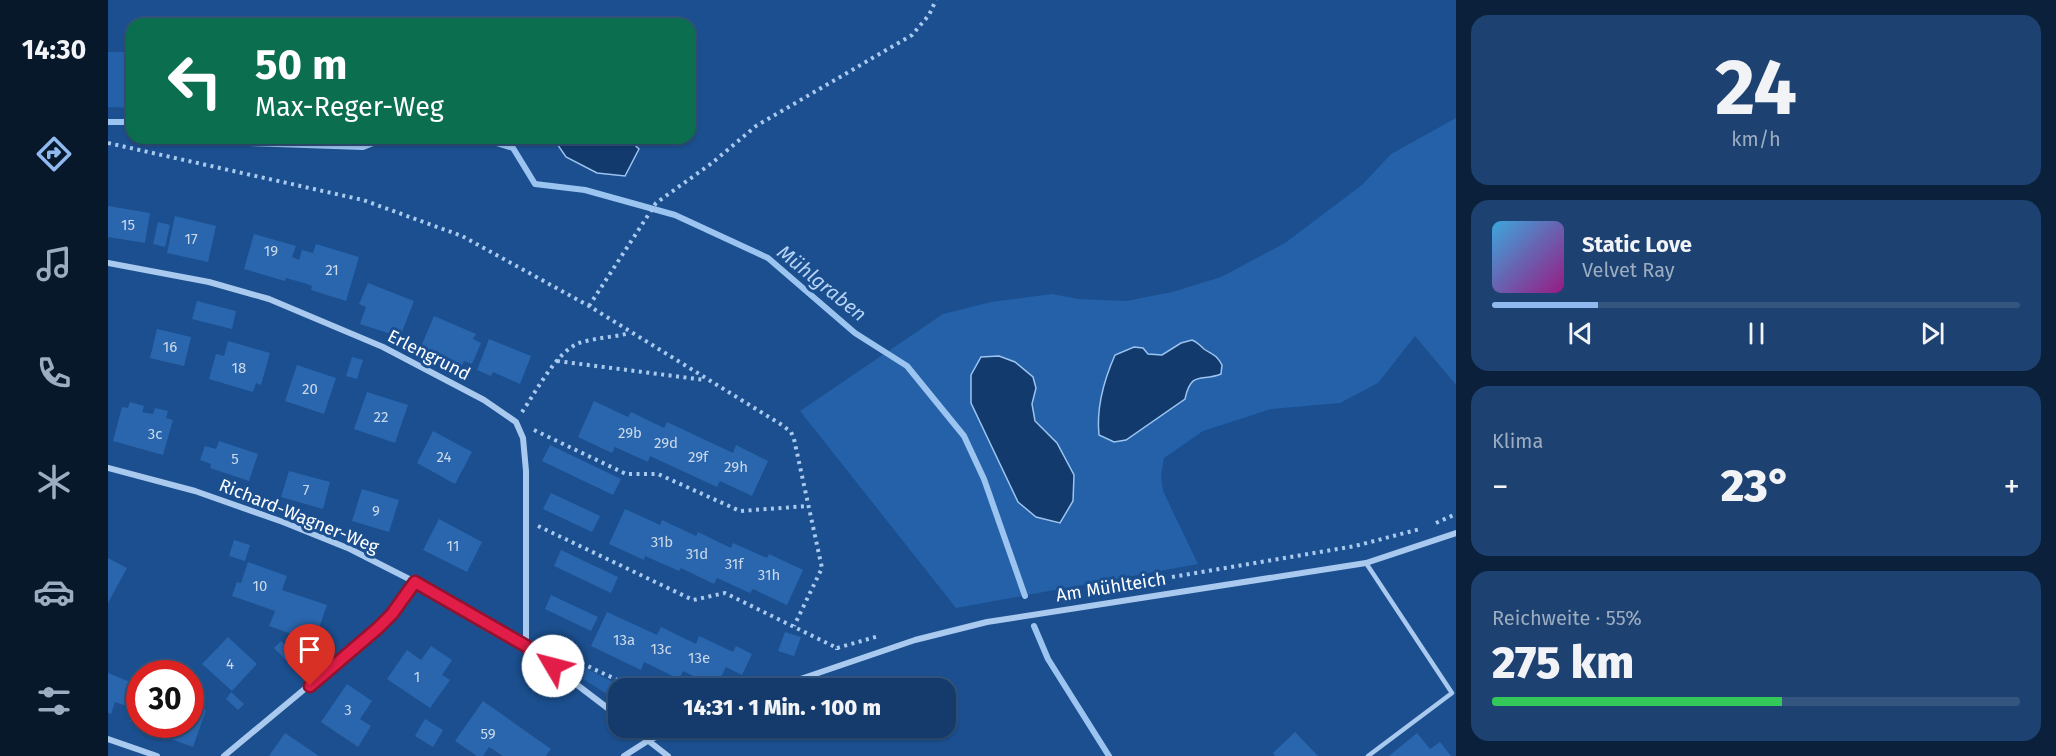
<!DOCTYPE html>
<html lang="de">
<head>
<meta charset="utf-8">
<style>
  body { margin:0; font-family:"Fira Sans",sans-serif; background:#1d4271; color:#f1f3f6; height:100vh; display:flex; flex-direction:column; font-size:22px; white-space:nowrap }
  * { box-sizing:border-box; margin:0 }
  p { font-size:20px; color:#9dadc1 }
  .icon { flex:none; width:33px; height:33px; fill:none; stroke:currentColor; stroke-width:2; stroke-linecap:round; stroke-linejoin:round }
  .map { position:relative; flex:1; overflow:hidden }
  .details { display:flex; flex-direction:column; gap:15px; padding:15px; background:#0b203b; width:600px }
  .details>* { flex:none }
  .banner { position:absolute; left:18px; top:18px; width:570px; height:126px; border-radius:18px; box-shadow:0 2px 4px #0004,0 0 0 2px #33557e; background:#0b6e4f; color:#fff; overflow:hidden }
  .speed { position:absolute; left:18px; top:660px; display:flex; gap:12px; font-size:30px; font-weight:700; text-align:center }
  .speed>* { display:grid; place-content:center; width:78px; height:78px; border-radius:50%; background:#143b6b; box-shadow:0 2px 4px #0004,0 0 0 2px #33557e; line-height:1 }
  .speed .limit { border:9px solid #d22; background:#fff; color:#111 }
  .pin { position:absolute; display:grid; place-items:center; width:51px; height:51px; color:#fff; margin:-62px -26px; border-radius:50% 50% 50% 0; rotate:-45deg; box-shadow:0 0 6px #0007 }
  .pin .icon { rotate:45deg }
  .me { position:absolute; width:66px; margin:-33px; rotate:307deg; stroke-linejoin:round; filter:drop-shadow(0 0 4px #0008) }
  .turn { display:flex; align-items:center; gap:21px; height:126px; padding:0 30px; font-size:27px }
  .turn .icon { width:78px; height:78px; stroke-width:2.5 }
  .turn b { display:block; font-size:42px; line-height:51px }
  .big { font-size:45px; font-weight:800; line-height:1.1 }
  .details .card { flex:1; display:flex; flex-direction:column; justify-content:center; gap:9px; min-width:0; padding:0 21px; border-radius:18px; background:#1d4271 }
  .details .dial { align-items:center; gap:0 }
  .dial b { font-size:78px; line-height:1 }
  .song { display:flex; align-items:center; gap:18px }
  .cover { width:72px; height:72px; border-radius:9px; background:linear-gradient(135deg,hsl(200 70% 55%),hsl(310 70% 35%)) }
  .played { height:6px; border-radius:3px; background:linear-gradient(90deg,#90b9f0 20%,#33557e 20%) }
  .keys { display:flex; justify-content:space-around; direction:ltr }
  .heat { display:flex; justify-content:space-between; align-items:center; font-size:33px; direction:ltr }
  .charge { height:9px; border-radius:4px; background:linear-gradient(90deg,#34c759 55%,#33557e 0) }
  .trip { position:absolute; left:500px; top:678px; width:348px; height:60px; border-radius:18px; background:#143b6b; box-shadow:0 2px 4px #0004,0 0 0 2px #33557e; font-weight:800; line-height:60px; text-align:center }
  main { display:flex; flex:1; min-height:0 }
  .dock { display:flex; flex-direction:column; width:108px; justify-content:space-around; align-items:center; background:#08182b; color:#9dadc1 }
  .dock .icon { width:42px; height:42px }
  .dock .current { color:#90b9f0 }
  .dock b { font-size:27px; color:#f1f3f6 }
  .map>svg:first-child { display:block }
  .green { fill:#2461a8; fill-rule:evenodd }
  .water { fill:#123a6d; stroke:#9cc4f0; stroke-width:1.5 }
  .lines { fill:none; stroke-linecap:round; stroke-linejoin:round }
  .stream { stroke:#9cc4f0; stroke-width:6 }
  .building { fill:#2a66ad }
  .path { stroke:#a9c9ee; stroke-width:4; stroke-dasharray:3 4.5; stroke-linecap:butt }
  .lane { stroke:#a9c9ee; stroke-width:4.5 }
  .street { stroke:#a9c9ee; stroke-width:6 }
  .route-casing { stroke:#92132f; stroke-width:15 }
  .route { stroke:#e11d48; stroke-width:10 }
  .labels { text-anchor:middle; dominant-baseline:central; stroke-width:6; stroke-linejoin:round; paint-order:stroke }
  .number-label { font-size:15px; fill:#cad9ea }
  .street-label { font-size:18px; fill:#fff; stroke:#1b4f8f }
  .water-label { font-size:20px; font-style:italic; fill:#b5d3f5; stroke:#1b4f8f }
</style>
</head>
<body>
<main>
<nav class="dock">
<b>14:30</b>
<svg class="icon current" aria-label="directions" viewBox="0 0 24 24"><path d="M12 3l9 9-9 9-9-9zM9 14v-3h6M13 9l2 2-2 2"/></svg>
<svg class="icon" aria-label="music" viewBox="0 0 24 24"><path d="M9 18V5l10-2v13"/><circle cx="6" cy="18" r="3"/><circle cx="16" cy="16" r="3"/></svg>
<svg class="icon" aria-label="phone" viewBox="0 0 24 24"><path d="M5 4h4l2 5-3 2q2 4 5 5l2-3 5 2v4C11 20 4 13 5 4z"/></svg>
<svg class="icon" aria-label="climate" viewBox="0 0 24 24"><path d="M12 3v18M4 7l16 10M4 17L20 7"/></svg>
<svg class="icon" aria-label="car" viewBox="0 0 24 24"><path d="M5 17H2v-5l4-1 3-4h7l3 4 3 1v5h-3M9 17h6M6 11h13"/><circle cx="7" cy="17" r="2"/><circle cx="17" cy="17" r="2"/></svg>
<svg class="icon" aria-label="filters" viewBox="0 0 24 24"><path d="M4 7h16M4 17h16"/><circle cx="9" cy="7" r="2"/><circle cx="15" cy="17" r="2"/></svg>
</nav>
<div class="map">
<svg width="1348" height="756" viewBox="0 0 1348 756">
  <rect width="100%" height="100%" fill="#1b4f8f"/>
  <g class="green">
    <polygon points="0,52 24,52 24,108 0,107"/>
    <path d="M1348,118V385L1307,336L1270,383L1232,403L1163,409L1095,431L1056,458L1053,475L1055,491L1090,564L848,608L692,411L835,314L883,302L944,294L970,299L1018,301L1064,292L1113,277L1177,243L1254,185L1283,154ZM1073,343L1094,348L1107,354L1094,377L1086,380L1078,390L1076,399L1018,440L1040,354L1054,355ZM891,356L907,362L928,388C921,420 927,422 949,443L863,375L873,357Z"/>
    <polygon points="478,668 516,688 510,688 510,701 475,679"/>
  </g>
  <g class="water">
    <polygon points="445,138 519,138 531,149 517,176 489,173 458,157"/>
    <path d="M1084,340C1090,342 1091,345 1096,349C1105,355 1108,354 1114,365L1113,374C1094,382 1083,370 1077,399L1018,440L1006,442L991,435C988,407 996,380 1007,355L1026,347L1035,348L1040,354L1054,355L1073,343Z"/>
    <polygon points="891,356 907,362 925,377 928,388 924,404 927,421 949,443 966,475 965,501 952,523 928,517 910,502 863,403 863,375 873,357"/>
  </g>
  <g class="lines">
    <g class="stream">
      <polyline points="0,122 24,122"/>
      <polyline points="75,138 85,141 255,147 278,138"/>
      <polyline points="313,138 329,143 347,138"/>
      <polyline points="372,138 405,148 427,184 477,190 567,215 660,258 747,333 799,366 856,436 876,479 917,596"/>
      <polyline points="926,626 940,659 1001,756"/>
    </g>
  </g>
  <g class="building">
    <polygon points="0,206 42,213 37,243 0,237"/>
    <polygon points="67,216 108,226 100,262 59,253"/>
    <polygon points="50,222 62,225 57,247 45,244"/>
    <polygon points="146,234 188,246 184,257 191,260 194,250 205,253 208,244 251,257 238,301 203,290 204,286 196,283 178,278 177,281 136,269"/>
    <polygon points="260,283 306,301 292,337 252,324 258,307 251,304"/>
    <polygon points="89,301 128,311 124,329 84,319"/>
    <polygon points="326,316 368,334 365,339 373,343 364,364 356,361 354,366 312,349"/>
    <polygon points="49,329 83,337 76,366 42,358"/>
    <polygon points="381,339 423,356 412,384 385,372 383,376 369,370"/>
    <polygon points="120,341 162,353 153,385 148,383 145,392 101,379 108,354 116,356"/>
    <polygon points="244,357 255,360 249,379 238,376"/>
    <polygon points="189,365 228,378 216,414 177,401"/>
    <polygon points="259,392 300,405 287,443 246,429"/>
    <polygon points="486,401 520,417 523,412 556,428 559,422 625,453 628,445 660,461 644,496 612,481 609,487 542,456 540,462 507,447 504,453 470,437"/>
    <polygon points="22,402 36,406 34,412 39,413 45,414 47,408 60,411 58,418 65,420 55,455 5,441 14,407 20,408"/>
    <polygon points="325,431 364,452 347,484 309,463"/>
    <polygon points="111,441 150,454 141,481 102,468 103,464 92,460 97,446 108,449"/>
    <polygon points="442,445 513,479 505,495 434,461"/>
    <polygon points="181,471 222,482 215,509 173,497"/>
    <polygon points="254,489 291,500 281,532 244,521"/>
    <polygon points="443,493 492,516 484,532 435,509"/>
    <polygon points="517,509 552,525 554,520 588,536 590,532 623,548 625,543 659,558 661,554 695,570 679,605 645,589 642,593 609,578 606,584 573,568 571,571 537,556 536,560 501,544"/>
    <polygon points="331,519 374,542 359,572 315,550"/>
    <polygon points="126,540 142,545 137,561 121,556"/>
    <polygon points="453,550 510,577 503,593 446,566"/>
    <polygon points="0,558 19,568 0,603"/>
    <polygon points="140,562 179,576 174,590 219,605 206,642 161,626 167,611 124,596 129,582 133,583"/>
    <polygon points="443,595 490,617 483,631 437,609"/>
    <polygon points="499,612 549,635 553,627 588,644 591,636 625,652 628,646 644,654 634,675 618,667 608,687 575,671 571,679 536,662 533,670 483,646"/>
    <polygon points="677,632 693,637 686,656 670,651"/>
    <polygon points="120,637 149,664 124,691 94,664"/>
    <polygon points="173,641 177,645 181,641 196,657 185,667 166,648"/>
    <polygon points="323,646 344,660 334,675 342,680 322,708 279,679 299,650 313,660"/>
    <polygon points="0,673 32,686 27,702 32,703 32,724 21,721 25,708 7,702 3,714 0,713"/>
    <polygon points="239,684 264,701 252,719 263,726 250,747 213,722"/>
    <polygon points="123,692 136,704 130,710 118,699"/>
    <polygon points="375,701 443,749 438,756 395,756 381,747 375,756 369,756 347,741"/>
    <polygon points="82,704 98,710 85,747 38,730 39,726 35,725 82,724"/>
    <polygon points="317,719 335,730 325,747 307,736"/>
    <polygon points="1187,732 1210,756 1167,756 1165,753"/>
    <polygon points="177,733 211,756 161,756"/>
    <polygon points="1309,733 1322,749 1332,742 1343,756 1281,756"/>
  </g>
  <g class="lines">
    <g class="path">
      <polyline points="0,143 255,200 354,236 481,306 674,425 683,432 686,439 714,568 686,626"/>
      <polyline points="481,306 548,203 604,163 648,126 804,35 821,15 828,0"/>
      <polyline points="449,361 597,380"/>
      <path d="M414,412C428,392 448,352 471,343C487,338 506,337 522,333"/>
      <polyline points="426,430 518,474 550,474 632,511 700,506"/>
      <polyline points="1328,523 1348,514"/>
      <polyline points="430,526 585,600 617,593 729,648 729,650"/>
      <polyline points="1064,577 1247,546 1312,529"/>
      <polyline points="729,648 771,636"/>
      <polyline points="468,670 475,664 514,682 560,688"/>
    </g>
    <polyline class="lane" points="1258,563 1344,693 1260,756"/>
    <g class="street">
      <polyline points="0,263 101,282 161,299 275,347 376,400 408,422 415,438 418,471 418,646"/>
      <polyline points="0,468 87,491 175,522 242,549 307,582 418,646 510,716"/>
      <polyline points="666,688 807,640 879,622 1258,563 1348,533"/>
      <polyline points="524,728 560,756"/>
      <polyline points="0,739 49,756"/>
      <polyline points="116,756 270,628 284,614 307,582"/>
      <polyline points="516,756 541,740 569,728"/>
    </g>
  </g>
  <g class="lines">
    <defs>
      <polyline id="route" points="202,686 270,628 284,614 307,582 418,646 445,666"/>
    </defs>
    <use href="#route" class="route-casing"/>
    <use href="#route" class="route"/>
  </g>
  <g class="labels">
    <g class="number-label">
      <text x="20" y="225">15</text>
      <text x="83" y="239">17</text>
      <text x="163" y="251">19</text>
      <text x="224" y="270">21</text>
      <text x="62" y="347">16</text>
      <text x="131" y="368">18</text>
      <text x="202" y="389">20</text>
      <text x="273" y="417">22</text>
      <text x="522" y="433">29b</text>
      <text x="47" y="434">3c</text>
      <text x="558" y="443">29d</text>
      <text x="336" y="457">24</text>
      <text x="590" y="457">29f</text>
      <text x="127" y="459">5</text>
      <text x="628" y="467">29h</text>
      <text x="198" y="490">7</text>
      <text x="268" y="511">9</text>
      <text x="554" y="542">31b</text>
      <text x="345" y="546">11</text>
      <text x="589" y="554">31d</text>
      <text x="626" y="564">31f</text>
      <text x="661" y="575">31h</text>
      <text x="152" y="586">10</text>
      <text x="516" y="640">13a</text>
      <text x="553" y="649">13c</text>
      <text x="591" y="658">13e</text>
      <text x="122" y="664">4</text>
      <text x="309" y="677">1</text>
      <text x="240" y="710">3</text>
      <text x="380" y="734">59</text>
    </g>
    <g class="street-label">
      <text transform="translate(321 355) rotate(27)">Erlengrund</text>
      <text transform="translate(191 516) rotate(22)">Richard-Wagner-Weg</text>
      <text transform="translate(1003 587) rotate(-9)">Am Mühlteich</text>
    </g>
    <g class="water-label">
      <text transform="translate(714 283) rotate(39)">Mühlgraben</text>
    </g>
  </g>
</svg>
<div class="speed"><div class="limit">30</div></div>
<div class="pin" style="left:202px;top:686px;background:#d93025"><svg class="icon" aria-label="arrive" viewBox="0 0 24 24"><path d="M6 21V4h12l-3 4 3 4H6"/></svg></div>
<svg class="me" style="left:445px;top:666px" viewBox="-20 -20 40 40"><circle r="19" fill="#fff"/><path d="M0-13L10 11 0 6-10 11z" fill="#e11d48"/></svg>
<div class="trip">14:31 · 1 Min. · 100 m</div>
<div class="banner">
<div class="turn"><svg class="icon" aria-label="left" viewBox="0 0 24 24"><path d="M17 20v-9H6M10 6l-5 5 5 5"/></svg><div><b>50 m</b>Max-Reger-Weg</div></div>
</div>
</div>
<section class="details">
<div class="card dial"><b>24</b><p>km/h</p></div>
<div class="card">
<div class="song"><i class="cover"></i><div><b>Static Love</b><p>Velvet Ray</p></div></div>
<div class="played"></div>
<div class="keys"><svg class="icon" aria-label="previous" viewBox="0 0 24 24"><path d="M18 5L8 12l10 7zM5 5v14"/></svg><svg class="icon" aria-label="pause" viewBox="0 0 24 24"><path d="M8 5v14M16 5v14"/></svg><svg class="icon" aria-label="next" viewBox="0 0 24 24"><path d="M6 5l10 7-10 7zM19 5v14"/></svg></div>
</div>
<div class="card"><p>Klima</p>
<div class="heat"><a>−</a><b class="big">23°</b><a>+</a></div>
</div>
<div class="card"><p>Reichweite · 55%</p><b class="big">275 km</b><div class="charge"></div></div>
</section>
</main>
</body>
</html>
